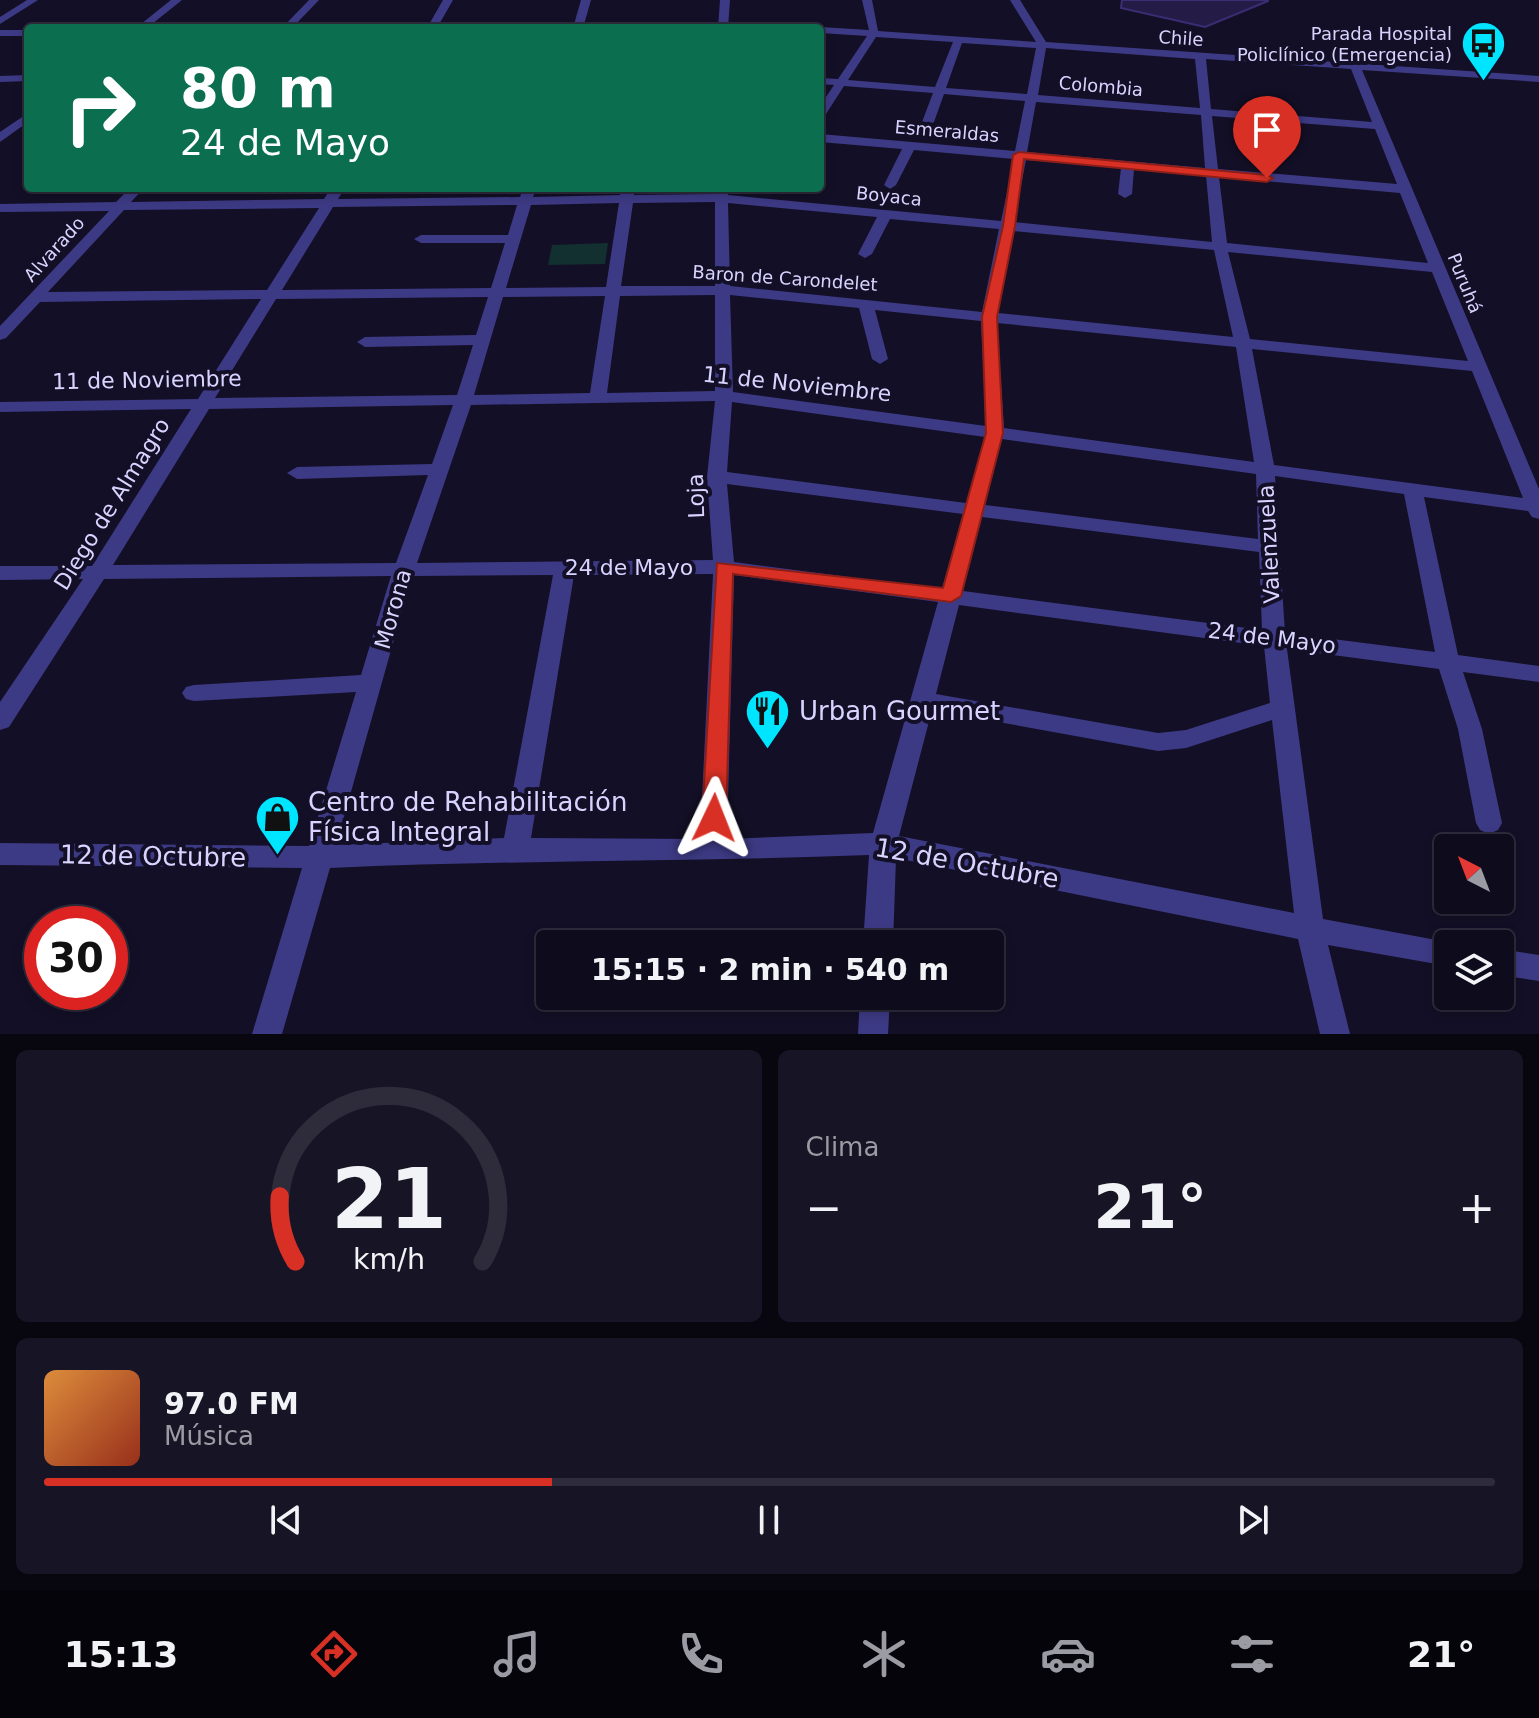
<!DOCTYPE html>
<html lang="es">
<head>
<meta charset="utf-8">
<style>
  body { margin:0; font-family:"DejaVu Sans",sans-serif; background:#171425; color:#f1f3f6; height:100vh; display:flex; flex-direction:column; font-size:30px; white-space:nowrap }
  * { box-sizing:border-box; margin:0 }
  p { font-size:26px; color:#9b9ba3 }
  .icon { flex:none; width:44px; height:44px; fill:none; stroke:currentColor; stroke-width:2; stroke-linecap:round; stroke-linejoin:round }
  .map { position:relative; height:1034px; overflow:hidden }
  .drawer { display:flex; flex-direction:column; gap:16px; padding:16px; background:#08060f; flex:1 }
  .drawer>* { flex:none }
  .banner { position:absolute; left:24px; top:24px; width:800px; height:168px; border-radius:8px; box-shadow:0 4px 12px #0003,0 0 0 2px #2e2b3b; background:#0b6e4f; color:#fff; overflow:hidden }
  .needle { width:52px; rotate:318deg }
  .tools { position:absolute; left:1434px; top:834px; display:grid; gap:16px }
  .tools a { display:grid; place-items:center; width:80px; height:80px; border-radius:8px; background:#0e0b1c; box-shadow:0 4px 12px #0003,0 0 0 2px #2e2b3b; font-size:40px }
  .speed { position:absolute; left:24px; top:906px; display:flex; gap:16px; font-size:40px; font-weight:700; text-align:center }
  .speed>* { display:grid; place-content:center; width:104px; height:104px; border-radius:50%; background:#0e0b1c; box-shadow:0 4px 12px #0003,0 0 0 2px #2e2b3b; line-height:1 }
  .speed .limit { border:12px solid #d22; background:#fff; color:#111 }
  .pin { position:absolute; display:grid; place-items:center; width:68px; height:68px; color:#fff; margin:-82px -34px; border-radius:50% 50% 50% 0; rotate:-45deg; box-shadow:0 0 8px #0007 }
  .pin .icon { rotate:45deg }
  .me { position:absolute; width:88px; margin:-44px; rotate:2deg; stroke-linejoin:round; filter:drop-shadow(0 0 6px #0008) }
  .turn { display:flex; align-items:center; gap:28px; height:168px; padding:0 24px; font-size:36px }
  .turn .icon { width:104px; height:104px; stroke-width:2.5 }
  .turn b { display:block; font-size:56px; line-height:68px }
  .big { font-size:60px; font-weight:600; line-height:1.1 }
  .drawer .widget { flex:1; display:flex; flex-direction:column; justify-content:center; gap:12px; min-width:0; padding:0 28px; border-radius:12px; background:#171425 }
  .drawer .dial { align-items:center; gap:0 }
  .dial svg { height:208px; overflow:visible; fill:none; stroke:#2e2b3b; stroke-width:7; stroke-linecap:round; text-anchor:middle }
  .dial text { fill:#f1f3f6; stroke:none }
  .song { display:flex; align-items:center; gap:24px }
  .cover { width:96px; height:96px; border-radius:12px; background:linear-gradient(135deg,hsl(30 70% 55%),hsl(10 70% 35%)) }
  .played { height:8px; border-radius:4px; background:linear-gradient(90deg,#d93025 35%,#2e2b3b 35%) }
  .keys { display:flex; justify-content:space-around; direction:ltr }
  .heat { display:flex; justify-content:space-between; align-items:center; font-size:44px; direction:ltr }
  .drawer .tiles { flex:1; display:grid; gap:16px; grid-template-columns:1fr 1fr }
  .widget:last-child { grid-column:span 2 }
  .trip { position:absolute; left:536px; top:930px; width:468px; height:80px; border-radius:8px; background:#0e0b1c; box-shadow:0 4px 12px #0003,0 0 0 2px #2e2b3b; font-weight:600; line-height:80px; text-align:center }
  .tabs { display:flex; height:128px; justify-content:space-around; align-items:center; background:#06040b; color:#9b9ba3 }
  .tabs .icon { width:56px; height:56px }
  .tabs .selected { color:#d93025 }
  .tabs b { font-size:36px; color:#f1f3f6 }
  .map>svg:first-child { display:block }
  .green { fill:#12302f }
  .building { fill:#241b47; stroke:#3b2d73; stroke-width:2 }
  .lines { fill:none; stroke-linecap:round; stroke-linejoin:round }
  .street { fill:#3d3a85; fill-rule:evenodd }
  .route { fill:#d93025; stroke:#8d1f18; stroke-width:2 }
  .labels { text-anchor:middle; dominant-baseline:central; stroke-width:8; stroke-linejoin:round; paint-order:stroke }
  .far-poi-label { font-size:18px; fill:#d9d4ff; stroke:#130f26; text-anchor:end }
  .far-street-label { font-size:18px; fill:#d9d4ff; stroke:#130f26 }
  .street-label { font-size:22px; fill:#d9d4ff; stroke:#130f26 }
  .near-poi-label { font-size:26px; fill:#d9d4ff; stroke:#130f26; text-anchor:start }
  .near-street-label { font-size:26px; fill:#d9d4ff; stroke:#130f26 }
</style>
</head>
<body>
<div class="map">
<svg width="1539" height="1034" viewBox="0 0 1539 1034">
  <rect width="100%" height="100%" fill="#130f26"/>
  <polygon class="green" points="608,243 605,264 548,265 552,245"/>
  <polygon class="building" points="1122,0 1268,0 1268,1 1205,27 1121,8"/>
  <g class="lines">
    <g class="street">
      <polygon points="27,0 38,0 0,24 0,17"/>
      <polygon points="171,0 182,0 147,28 136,28"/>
      <polygon points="309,0 319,0 292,28 282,28"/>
      <polygon points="443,0 453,0 437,28 427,28"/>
      <polygon points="581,0 591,0 583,28 573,28"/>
      <polygon points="720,0 730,0 728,28 718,28"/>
      <path d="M862,0H872L878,31L1036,42L1010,0H1020L1046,42L1539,76V82L1362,70L1539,489V519L1532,517L1528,511L1424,497L1458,655L1539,666V682L1463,672L1482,729L1502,823L1498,830L1489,834L1480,830L1476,823L1458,729L1439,669L1287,649L1323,919L1458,944H1448V966L1328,945L1350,1034H1320L1298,939L896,858L893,944H863L869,855C689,862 510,860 330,868L282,1034H252L302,868L0,865V843L309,846L356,692L194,701L186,699L182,693L186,687L194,685L361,675L391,576L104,579L9,727L0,730V702L83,579L0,580V566H92L191,409L0,412V402L198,399L261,299L40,302L6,338L0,340V326L109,211L0,212V204L116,202L130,188H144L131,202L324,199L331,188H345L338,199L520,197L523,189L528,188L535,192L533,197L620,195L621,188H635L634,195L714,194V188H728V195L1001,221L1014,159L914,150L896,185L890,189L884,185L902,149L820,142V134L1015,151L1025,101L944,94L934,122L928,125L922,122L933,93L844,86L826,114L820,115V106L834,85L820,84V78L838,79L867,36L820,33V28H817L820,27L869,30ZM876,37L953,42L935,87L848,80ZM962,43L1036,48L1027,94L946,88ZM1046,48L1195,59L1200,108L1038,95ZM1206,59L1351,69L1372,122L1211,109ZM1036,102L1201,115L1205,168L1027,152ZM1212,116L1375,129L1397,184L1218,169ZM1026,160L1121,168L1118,194L1125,198L1132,194L1134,169L1206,175L1212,242L1014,222ZM1219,177L1400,193L1428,263L1227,243ZM715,202V286H621L633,203ZM619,203L606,287L506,288L531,205ZM728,203L877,217L858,254L865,258L872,254L890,219L999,229L982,312L730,286ZM517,205L508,235H421L414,239L421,243H505L491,288L282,290L333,207ZM319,208L267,290L48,292L124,210ZM1013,231L1214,250L1233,337L998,313ZM1228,252L1432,272L1468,361L1250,339ZM715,295V391L607,393L620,296ZM730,295L859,308L872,359L880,364L888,359L875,310L981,321L986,426L733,392ZM605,296L590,393L474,395L503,297ZM488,297L476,335L365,337L357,342L365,347L473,345L457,395L215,398L276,299ZM997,323L1236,347L1254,462L1004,428ZM1252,349L1472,371L1523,498L1274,465ZM715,401L707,477L713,560L417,563L471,405ZM732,402L985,437L966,503L727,472ZM453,405L432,464L297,467L287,473L297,479L428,475L396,563L113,565L209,409ZM1002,439L1256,474L1258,539L985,505ZM1275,476L1404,494L1435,652L1285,633ZM727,484L963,514L942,589L734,562ZM982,517L1259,552L1262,630L963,591ZM713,574L700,839L531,838L574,575ZM553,575L504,838L336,845L412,576ZM734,575L938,602L873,833L727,839ZM959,605L1264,646L1270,703L1186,730L1158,733L936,694ZM932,710L1158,751L1186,748L1272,720L1294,913L899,836Z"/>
      <rect x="0" y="30" width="28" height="6"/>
      <polygon points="28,75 28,81 0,82 0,76"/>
      <polygon points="28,113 28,122 0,142 0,132"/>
      <polygon points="1500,949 1539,955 1539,981 1500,975"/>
      <polygon points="860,996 890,996 888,1034 858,1034"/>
    </g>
  </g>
  <polygon class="route" points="1019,152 1267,175 1273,178 1267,182 1024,159 1015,226 997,317 1003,433 961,596 951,602 733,574 726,818 722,825 705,825 702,818 717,563 943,588 986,433 982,317 1003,226 1013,155"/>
  <defs>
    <symbol id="bus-pin" viewBox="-11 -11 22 30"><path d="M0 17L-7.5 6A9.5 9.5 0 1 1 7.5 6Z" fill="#00e5ff" stroke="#130f26"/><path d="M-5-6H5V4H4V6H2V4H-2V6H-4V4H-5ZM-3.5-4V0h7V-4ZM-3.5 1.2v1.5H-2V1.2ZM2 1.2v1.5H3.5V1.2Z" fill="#111"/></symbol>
    <symbol id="restaurant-pin" viewBox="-11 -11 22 30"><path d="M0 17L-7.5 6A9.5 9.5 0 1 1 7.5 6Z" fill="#00e5ff" stroke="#130f26"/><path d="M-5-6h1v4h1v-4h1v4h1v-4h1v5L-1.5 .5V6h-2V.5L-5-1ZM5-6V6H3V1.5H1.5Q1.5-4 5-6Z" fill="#111"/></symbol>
    <symbol id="shop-pin" viewBox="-11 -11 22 30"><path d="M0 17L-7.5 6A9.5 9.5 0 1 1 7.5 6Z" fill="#00e5ff" stroke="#130f26"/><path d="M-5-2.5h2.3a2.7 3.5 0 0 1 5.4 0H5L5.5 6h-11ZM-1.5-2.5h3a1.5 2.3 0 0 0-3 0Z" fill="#111"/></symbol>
  </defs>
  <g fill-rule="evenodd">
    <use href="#bus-pin" x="1458" y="18" width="51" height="69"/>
    <use href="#restaurant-pin" x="742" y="686" width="51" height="69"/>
    <use href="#shop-pin" x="252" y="792" width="51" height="69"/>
  </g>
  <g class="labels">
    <g class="far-poi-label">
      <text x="1452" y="33">Parada Hospital<tspan x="1452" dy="21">Policlínico (Emergencia)</tspan></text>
    </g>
    <g class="far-street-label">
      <text transform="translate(1181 38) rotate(4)">Chile</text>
      <text transform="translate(1101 86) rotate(5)">Colombia</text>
      <text transform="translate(947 131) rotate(5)">Esmeraldas</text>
      <text transform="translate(889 196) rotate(6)">Boyaca</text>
      <text transform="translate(54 249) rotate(-48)">Alvarado</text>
      <text transform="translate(785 278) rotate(4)">Baron de Carondelet</text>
      <text transform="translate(1465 283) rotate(68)">Puruhá</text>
    </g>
    <g class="street-label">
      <text transform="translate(147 380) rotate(-1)">11 de Noviembre</text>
      <text transform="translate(797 384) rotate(6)">11 de Noviembre</text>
      <text transform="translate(696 496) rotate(-92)">Loja</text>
      <text transform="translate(112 504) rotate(-58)">Diego de Almagro</text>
      <text transform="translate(1269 544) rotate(-93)">Valenzuela</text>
      <text x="629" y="567">24 de Mayo</text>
      <text transform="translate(393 609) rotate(-74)">Morona</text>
      <text transform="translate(1272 638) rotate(7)">24 de Mayo</text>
    </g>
    <g class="near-poi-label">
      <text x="799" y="711">Urban Gourmet</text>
      <text x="308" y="802">Centro de Rehabilitación<tspan x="308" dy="30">Física Integral</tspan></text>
    </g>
    <g class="near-street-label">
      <text transform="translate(153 856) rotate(1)">12 de Octubre</text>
      <text transform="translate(967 863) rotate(10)">12 de Octubre</text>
    </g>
  </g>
</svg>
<div class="tools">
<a><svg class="needle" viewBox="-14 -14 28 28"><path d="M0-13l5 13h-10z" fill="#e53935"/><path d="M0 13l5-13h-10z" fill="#9b9ba3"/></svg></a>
<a><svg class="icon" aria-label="layers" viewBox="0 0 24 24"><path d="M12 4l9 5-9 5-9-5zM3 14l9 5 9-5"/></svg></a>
</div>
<div class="speed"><div class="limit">30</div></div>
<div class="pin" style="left:1267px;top:178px;background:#d93025"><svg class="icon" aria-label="arrive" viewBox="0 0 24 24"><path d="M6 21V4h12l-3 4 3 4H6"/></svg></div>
<svg class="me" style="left:714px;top:818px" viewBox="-20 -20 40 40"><path d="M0-17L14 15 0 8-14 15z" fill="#d93025" stroke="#fff" stroke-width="4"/></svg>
<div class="trip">15:15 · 2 min · 540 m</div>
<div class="banner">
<div class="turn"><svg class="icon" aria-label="right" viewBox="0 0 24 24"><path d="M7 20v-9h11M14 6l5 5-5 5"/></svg><div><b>80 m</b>24 de Mayo</div></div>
</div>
</div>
<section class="drawer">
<div class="tiles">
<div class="widget dial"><svg viewBox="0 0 100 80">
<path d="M14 69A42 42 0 1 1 86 69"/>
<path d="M14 69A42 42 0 0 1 8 44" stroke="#d93025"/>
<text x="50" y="56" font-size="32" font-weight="700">21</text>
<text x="50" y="72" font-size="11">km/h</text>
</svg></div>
<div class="widget"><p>Clima</p>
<div class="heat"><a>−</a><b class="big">21°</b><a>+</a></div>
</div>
<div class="widget">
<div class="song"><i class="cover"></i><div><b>97.0 FM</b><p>Música</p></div></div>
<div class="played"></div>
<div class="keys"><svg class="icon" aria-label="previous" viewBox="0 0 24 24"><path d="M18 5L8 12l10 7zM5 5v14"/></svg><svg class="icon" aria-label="pause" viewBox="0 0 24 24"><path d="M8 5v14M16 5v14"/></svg><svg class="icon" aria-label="next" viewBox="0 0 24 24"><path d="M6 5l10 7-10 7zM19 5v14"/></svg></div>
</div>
</div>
</section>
<nav class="tabs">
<b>15:13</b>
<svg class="icon selected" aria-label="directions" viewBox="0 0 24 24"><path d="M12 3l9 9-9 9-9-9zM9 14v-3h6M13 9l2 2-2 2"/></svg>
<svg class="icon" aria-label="music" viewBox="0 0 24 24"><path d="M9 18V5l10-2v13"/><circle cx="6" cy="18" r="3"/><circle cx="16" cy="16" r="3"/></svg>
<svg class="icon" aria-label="phone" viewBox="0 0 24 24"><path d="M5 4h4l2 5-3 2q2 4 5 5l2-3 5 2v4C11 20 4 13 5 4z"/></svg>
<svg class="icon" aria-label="climate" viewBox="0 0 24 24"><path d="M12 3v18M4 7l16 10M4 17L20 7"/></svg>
<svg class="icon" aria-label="car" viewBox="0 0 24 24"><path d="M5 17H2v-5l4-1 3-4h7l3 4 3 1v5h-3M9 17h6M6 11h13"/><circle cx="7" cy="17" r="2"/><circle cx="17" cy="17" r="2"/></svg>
<svg class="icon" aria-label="filters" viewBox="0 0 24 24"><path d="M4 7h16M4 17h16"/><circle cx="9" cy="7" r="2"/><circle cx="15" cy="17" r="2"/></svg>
<b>21°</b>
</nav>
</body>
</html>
